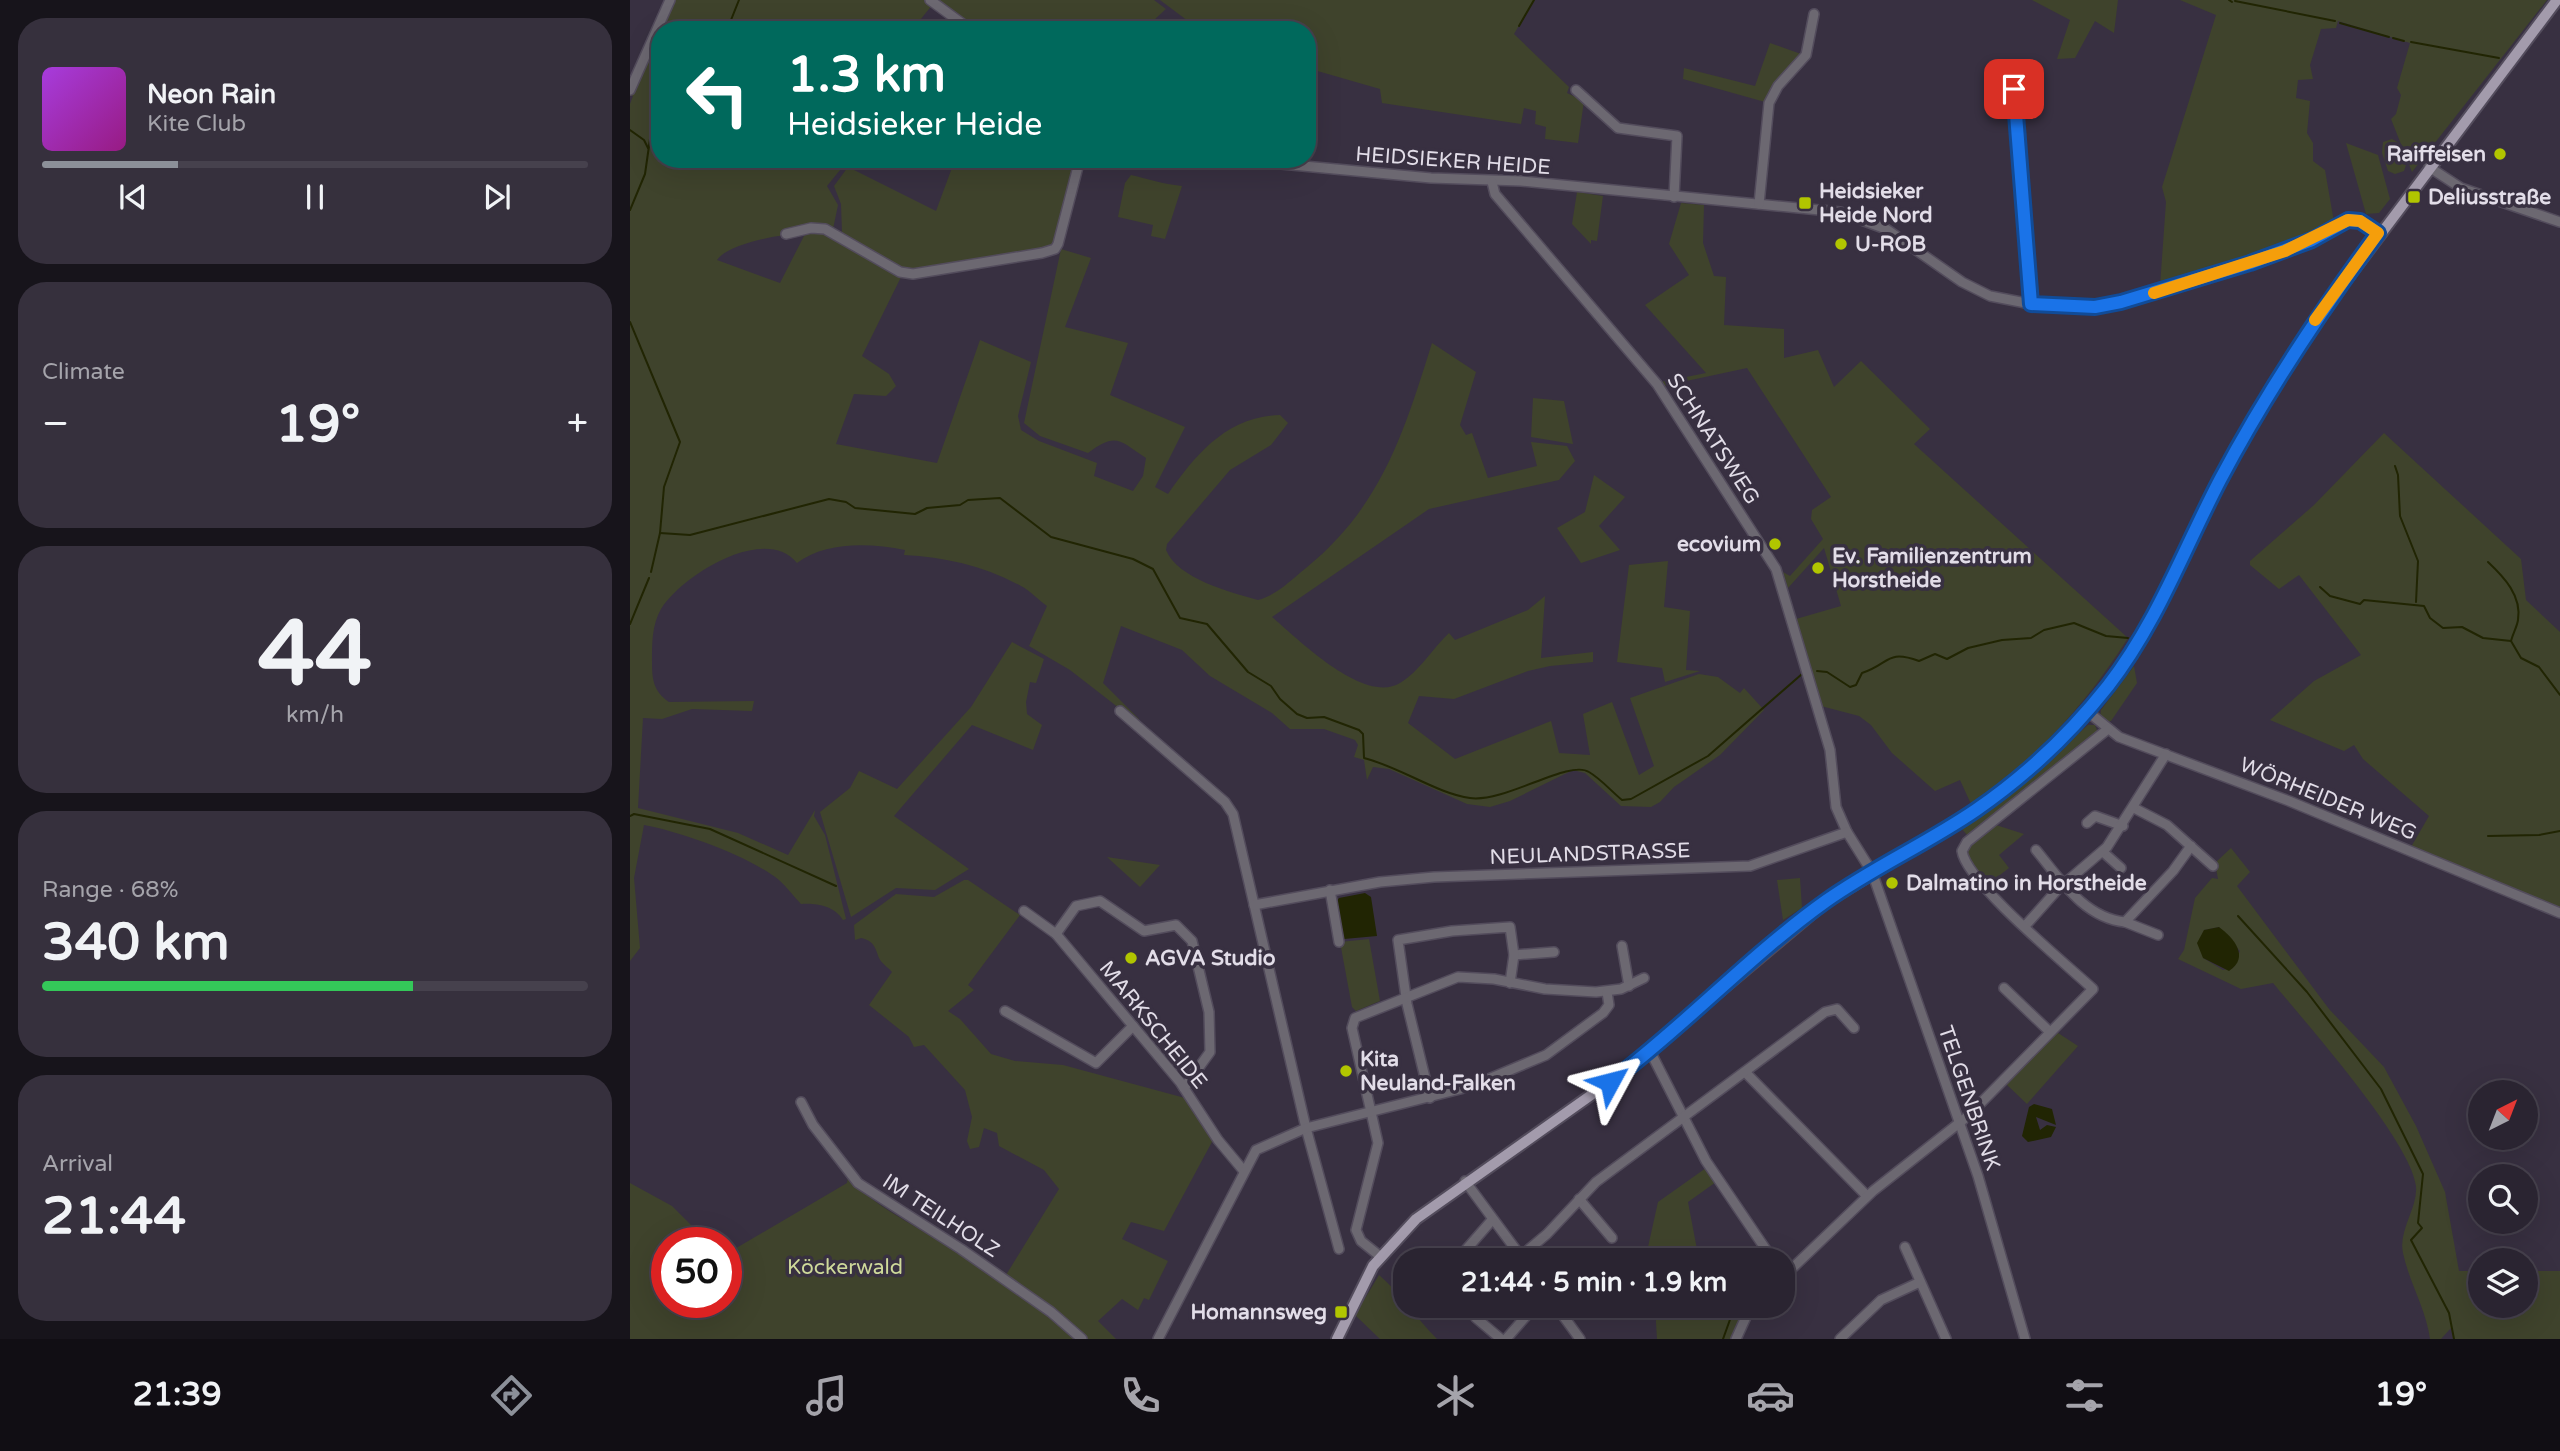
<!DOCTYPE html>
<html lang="en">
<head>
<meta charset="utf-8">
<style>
  body { margin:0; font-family:"Varela Round",sans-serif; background:#36303d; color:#f1f3f6; height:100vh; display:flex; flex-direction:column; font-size:26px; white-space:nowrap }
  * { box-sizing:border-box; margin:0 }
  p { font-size:23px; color:#a5a4ab }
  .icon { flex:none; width:38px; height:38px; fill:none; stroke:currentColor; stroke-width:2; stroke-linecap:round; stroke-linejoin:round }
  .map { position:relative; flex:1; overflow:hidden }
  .details { display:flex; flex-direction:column; gap:18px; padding:18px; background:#17141b; width:630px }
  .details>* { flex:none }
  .guide { position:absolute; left:21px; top:21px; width:665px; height:147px; border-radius:28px; box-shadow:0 7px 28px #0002,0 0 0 2px #46414d; background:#00695c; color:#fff; overflow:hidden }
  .needle { width:46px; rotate:42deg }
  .controls { position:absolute; left:1838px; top:1080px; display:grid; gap:14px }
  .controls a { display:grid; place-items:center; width:70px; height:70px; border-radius:50%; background:#2a2431; box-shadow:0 7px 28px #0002,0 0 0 2px #46414d; font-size:35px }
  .speed { position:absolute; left:21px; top:1227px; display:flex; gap:14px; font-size:35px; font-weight:700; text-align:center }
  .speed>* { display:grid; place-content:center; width:91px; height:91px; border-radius:50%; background:#2a2431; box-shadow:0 7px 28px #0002,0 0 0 2px #46414d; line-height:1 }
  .speed .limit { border:10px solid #d22; background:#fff; color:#111 }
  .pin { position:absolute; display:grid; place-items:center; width:60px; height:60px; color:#fff; margin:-30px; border-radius:14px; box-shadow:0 4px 10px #0006 }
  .me { position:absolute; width:77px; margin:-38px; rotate:52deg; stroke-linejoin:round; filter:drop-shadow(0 0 5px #0008) }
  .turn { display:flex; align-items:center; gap:24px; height:147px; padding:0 21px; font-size:32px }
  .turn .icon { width:91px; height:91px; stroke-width:2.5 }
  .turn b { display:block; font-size:49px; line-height:60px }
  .big { font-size:52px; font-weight:700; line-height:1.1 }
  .details .tile { flex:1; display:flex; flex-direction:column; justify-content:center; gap:10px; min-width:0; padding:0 24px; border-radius:28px; background:#36303d }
  .details .dial { align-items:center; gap:0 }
  .dial b { font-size:91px; line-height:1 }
  .song { display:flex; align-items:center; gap:21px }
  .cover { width:84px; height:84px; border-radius:10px; background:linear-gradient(135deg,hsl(280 70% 55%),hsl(310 70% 35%)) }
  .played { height:7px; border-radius:4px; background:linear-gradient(90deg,#8c9099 25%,#46414d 25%) }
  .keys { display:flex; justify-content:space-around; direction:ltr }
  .heat { display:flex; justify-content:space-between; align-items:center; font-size:38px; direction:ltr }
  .charge { height:10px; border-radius:5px; background:linear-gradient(90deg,#34c759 68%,#46414d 0) }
  .trip { position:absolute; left:763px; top:1248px; width:402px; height:70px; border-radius:28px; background:#2a2431; box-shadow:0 7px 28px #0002,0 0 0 2px #46414d; font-weight:700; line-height:70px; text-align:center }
  .tab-bar { display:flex; height:112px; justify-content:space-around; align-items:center; background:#110e14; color:#a5a4ab }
  .tab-bar .icon { width:49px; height:49px }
  .tab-bar .selected { color:#8c9099 }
  .tab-bar b { font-size:32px; color:#f1f3f6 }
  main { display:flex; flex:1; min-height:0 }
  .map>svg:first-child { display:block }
  .green { fill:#3f432c; fill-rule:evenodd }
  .water { fill:#212503 }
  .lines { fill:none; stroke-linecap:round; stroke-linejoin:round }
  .stream { stroke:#212503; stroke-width:2 }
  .minor-casing { stroke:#534c5c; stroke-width:12 }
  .major-casing { stroke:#534c5c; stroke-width:14 }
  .minor { stroke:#6c6871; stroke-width:9 }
  .major { stroke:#a39bac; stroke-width:10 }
  .route-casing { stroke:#114b97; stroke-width:18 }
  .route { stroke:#1a73e8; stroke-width:12 }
  .slow { stroke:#f59e0b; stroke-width:12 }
  .poi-dot { fill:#b1c500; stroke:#383041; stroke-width:2.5 }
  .labels { text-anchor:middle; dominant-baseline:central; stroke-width:7; stroke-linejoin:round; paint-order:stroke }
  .poi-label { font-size:21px; font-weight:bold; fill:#e2dde8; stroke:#383041; text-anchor:start }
  .street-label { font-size:21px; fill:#e2dde8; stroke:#383041 }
  .park-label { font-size:21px; fill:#ced99a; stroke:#383041 }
</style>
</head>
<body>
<main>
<section class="details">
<div class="tile">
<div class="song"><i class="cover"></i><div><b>Neon Rain</b><p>Kite Club</p></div></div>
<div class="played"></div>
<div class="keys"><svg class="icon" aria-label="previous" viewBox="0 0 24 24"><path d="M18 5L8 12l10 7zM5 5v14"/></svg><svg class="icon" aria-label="pause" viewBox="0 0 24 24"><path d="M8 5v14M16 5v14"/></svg><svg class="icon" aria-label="next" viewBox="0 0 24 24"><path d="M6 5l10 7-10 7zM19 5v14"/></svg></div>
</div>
<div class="tile"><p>Climate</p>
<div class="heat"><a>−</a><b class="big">19°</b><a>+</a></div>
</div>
<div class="tile dial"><b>44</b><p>km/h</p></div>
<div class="tile"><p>Range · 68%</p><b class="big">340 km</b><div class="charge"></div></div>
<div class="tile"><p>Arrival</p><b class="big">21:44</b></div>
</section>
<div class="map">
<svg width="1930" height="1339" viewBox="0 0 1930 1339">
  <rect width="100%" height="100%" fill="#383041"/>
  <g class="green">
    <path d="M42,0H297L303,4L282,30H30V159H219L197,186L208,205L203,229L272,275L232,356L259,374L266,386L256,396L224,394L206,444L307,463L350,340L401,362L388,416L391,430L409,441L467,463L464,476L503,491L513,476L516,458C489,440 486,432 458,453L410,436L394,423L431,249L461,258L435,327L498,343L480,395L555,427L525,487L538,494C565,455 597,416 650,415L658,423L641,445L600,470L537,544L536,550C548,579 600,592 628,600C647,595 661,580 676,568C752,506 774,432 802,343L846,372L830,425L836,435L842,433L858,478L907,466L901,442L937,446L945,461L929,480L799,509L642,617C668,639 734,705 770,683C789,672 803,648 819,633L825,640L898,610L915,596L911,658L963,652V662L920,666L898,671L824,699L789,696L778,723L825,759L921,721L929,753L960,755L953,714L982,702L1009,775L1024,766L1000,698L1069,674L1088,677L1110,693L1114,688L1134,710L1090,755L1044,787L1030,802L1021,807L991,806L955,773L943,770L880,801L860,807L837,804L759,769L743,767L737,780L734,760L724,757L728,745L725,740L694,729H660L642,713L580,676L552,650L491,626L473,683L509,719L507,722L440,670L399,646L417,606C408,600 401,591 391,586C354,566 315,557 274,555L275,550C240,543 196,541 167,563C135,523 51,576 31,609C22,625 22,642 22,661C22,679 23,691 39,702L124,701L122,711L62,709L32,719L13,718L8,808L108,833L158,855L185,810L184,816L195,835L216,919L213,920C204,905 185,903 171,904C164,897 157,887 149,880C119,856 52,832 14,825L4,878L10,948L0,961V104L3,96L0,95ZM178,234L174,236L150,283L87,260C98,243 158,232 178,234Z"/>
    <polygon points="302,0 524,0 536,9 513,30 344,30"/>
    <polygon points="530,0 904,0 884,34 939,87 937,93 954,101 948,143 915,139 916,127 905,124 906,111 894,108 891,124 752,103 750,89 677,68 677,30 570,30"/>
    <polygon points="1402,0 1488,0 1484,33 1465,21 1445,58 1427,59 1440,20"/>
    <polygon points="1550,0 1917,0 1782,172 1761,119 1766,114 1771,95 1767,88 1780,43 1708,21 1706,28 1691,29 1680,65 1683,79 1668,80 1666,98 1680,101 1677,133 1683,143 1683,161 1695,170 1704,222 1669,240 1530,286 1536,202 1532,187 1586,15"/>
    <polygon points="1140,43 1171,54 1141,89 1135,102 1053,79 1054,68 1125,86"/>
    <polygon points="1762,139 1769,143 1776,165 1774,171 1765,174 1758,171 1752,153 1753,142"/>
    <polygon points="1716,143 1748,155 1760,199 1749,213 1736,214"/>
    <polygon points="315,159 446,159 425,241 419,247 401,252 284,270 266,266 212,232 211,204 204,186 218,167 306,211 323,165"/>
    <path d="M501,175C519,179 532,184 552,186L535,239L521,236L523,225L488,217L495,183Z"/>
    <polygon points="947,192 973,196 967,241 961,240 961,244 942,224"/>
    <path d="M1051,203L1074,205L1073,243L1084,276L1096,277L1094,325L1154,329V358L1188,350L1204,387L1231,361L1300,429L1284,444L1498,638C1457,703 1405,761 1341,804L1330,780L1305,791L1262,753L1241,725L1229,716L1191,706L1166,619L1211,606L1194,548L1158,588L1153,572L1160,576L1193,539L1181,519L1182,510L1201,497L1117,368L1033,386L1031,382L1076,373L1015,305L1059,275L1039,244Z"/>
    <polygon points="903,398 934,401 943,444 901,437"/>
    <polygon points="1754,433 1891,559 1896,600 1930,632 1930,908 1781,847 1799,816 1733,759 1724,745 1714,751 1640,720 1684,681 1731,655 1669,575 1649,589 1620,565 1620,561 1684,505"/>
    <polygon points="964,475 995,497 969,526 990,550 951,563 927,528 955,512"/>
    <polygon points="1038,561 1034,607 1060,611 1056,670 1070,671 1035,682 1032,668 987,662 999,565"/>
    <polygon points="382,642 414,659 406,683 400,682 396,702 397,714 412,725 403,750 342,725 264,816 339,869 305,890 266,888 221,917 190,812 220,788 229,771 267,789 341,707"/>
    <polygon points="1504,666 1507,683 1481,721 1476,722 1470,718 1471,710"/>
    <polygon points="1458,725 1465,725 1468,733 1338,836 1331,828 1383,792"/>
    <polygon points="1366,825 1394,834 1369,855 1379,868 1357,885 1338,860 1336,850"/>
    <path d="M1601,848L1620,872L1607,886L1699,1009L1754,1067L1786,1126L1815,1192L1829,1271H1850V1306H1895V1271H1930V1339H1823L1821,1328L1811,1339H1800C1796,1309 1779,1282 1773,1253C1768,1230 1788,1208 1786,1186C1781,1141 1675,1022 1643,983L1611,989L1548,959L1554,950L1565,898L1582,878L1588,879L1585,863ZM1589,927L1610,951L1603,968L1593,970L1573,958L1574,930Z"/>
    <polygon points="477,857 530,865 510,887"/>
    <polygon points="1170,878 1172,908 1153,920 1147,880"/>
    <path d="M334,880H338L390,915L338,985L344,990L318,1011L330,1019L361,1054L385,1061L433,1065L555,1098L583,1140L534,1231L501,1222L492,1239L538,1261L519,1300L514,1298L508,1310L492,1299L468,1321L486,1339H458L431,1314L376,1275L429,1189L414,1170L369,1146L367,1133L354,1128L349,1147L340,1149L337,1141L342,1117L335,1090L294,1045L284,1047L279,1037L239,1005L262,972C259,968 251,963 249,958C245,947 244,941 231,938L225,940L224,925L266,894L304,897Z"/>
    <polygon points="739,939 750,1001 726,1011 722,1007 710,942"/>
    <polygon points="1425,1031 1448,1046 1397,1104 1375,1083"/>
    <polygon points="1076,1168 1086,1182 1058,1202 1069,1260 1005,1260 1018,1247 1028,1202"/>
    <path d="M218,1178C242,1204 276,1220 305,1239C353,1269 402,1301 444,1339H0V1183L42,1206L78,1242H37V1302H96V1254L217,1183Z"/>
    <path d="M749,1275C771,1294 786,1318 807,1339H750L725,1315Z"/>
    <polygon points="1025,1306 1106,1306 1114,1314 1103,1339 1027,1339"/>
  </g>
  <g class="water">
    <polygon points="735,893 741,897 747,936 714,939 707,901 709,898"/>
    <path d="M1589,927C1604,938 1620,957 1599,971L1573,958L1567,943L1574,930Z"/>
    <polygon points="1404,1104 1422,1109 1426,1125 1406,1117 1410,1130 1417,1125 1426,1127 1421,1137 1398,1142 1392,1136 1399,1107"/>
  </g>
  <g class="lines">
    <g class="stream">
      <polyline points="1599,0 1602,2"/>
      <polyline points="1605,1 1705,21"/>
      <polyline points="1710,23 1759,37"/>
      <polyline points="889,26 904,0"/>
      <polyline points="97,30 109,0"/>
      <polyline points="1763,38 1774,41"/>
      <polyline points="1781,42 1869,58"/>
      <polyline points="0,130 14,140 18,148"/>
      <polyline points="0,210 15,174 22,125 30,112"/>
      <polyline points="0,322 50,442 34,487 30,533 21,572"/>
      <polyline points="1765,466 1768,475 1770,516 1788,561 1786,602"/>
      <path d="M30,533L60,535L199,499L216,502L225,508L285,514L297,508L330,505L338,500L370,498L421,537L503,559L523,569L550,618L577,624L618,672L641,686L650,699L667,714L677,718L694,717L729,730L733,734L734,758C770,767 808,794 840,798C875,803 939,759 959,772C971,779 981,791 992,800L1001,799L1078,756L1172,674"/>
      <path d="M1858,562C1874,577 1892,596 1888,620C1887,627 1883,633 1881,641"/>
      <polyline points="1690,587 1700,596 1730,604 1734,600 1794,606 1800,618 1813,628 1832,627 1853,638 1881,641 1891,658 1909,667 1930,695"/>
      <polyline points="0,624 19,578"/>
      <path d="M1187,671L1197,672L1220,687L1226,685L1232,673C1260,664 1256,649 1289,661L1305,654L1317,659L1338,648L1372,640L1401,638L1414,630L1444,623L1476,636L1498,638"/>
      <polyline points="0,816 4,814 80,829 206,886"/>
      <polyline points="1858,836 1909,835 1930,831"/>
      <polyline points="1608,916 1677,992 1751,1089 1793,1174 1788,1223 1792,1228 1781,1240 1819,1313 1824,1339"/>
      <polyline points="1093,1339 1102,1314"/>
    </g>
    <defs>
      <g id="minor">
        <polyline points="300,0 341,30"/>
        <polyline points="1387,74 1383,94 1401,304"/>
        <polyline points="0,90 40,0"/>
        <polyline points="946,90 988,128 1047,136 1044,197"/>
        <polyline points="599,159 801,178 891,181 1210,212 1256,229 1332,282 1360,296 1401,304 1465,307 1602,270 1682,240 1718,220 1730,221 1748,233"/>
        <polyline points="1799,167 1831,188 1930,222"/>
        <polyline points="862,182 865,194 1027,384 1146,569 1200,750 1206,807 1217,832 1242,872 1348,1176 1395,1339"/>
        <polyline points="1129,204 1139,103 1148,86 1176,55 1184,14"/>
        <polyline points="156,234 181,228 195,229 270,272 283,274 412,253 425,249 428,244 450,159"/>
        <polyline points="490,711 595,802 603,814 676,1128 709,1249"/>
        <polyline points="1457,711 1489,737 1659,801 1930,913"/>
        <polyline points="1504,808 1537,825 1583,866"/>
        <polyline points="1457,823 1465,816 1493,826"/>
        <path d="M1406,850C1430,879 1454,918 1495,922L1543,871L1561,846"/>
        <polyline points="1473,852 1491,868"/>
        <polyline points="700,890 709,942"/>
        <polyline points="624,905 750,882 804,877 1120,866 1217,832"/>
        <polyline points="394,911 426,934 550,1082 588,1140 613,1170"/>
        <polyline points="1495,922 1528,935"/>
        <polyline points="1395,926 1428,889 1477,847 1536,754"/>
        <polyline points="426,934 446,906 470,901 514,931 546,925 562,941 579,1012 580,1052 554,1088"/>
        <polyline points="992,946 999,986"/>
        <polyline points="884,955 924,952"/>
        <polyline points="1374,988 1420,1032"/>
        <polyline points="375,1011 466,1063 503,1026"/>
        <polyline points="1020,1051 1076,1161 1143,1260"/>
        <polyline points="1115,1072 1237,1196"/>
        <polyline points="800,1098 777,1004 768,940 822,931 880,927 884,955 880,983"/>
        <polyline points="171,1102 183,1125 228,1183 331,1249 421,1312 452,1339"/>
        <polyline points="835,1181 892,1258"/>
        <polyline points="949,1199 982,1238"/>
        <polyline points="1275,1247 1316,1339"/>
        <polyline points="891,1256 917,1234 966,1182 1195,1012 1207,1009 1224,1028"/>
        <polyline points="751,1257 731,1241 726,1230 748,1143 722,1028 725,1018 828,977 864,979 915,989 966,992 991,989 1014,978"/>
        <polyline points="827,1260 862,1220"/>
        <path d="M1153,1277L1243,1191L1338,1116L1463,989C1436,964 1336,882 1332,851L1337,842L1478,729"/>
        <polyline points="926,1306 950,1339"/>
        <polyline points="846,1318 871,1339"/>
        <polyline points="528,1339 626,1150 676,1128 842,1086 916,1055 973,1013 979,1005 977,992"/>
        <polyline points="876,1339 905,1306"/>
        <polyline points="1106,1339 1116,1317 1126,1306"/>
        <polyline points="1210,1339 1251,1300 1290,1282"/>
      </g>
      <polyline id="major" points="707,1339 743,1266 786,1219 995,1071 1196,902 1345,811 1406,764 1442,728 1481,682 1513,633 1620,423 1680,328 1927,0"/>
    </defs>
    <use href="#minor" class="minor-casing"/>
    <use href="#major" class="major-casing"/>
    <use href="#minor" class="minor"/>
    <use href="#major" class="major"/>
  </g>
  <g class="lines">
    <defs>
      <path id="route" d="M980,1082C1055,1026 1119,956 1196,901C1244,867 1298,843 1346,810C1397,775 1440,734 1478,686C1527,623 1554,549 1590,480C1636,393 1690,312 1748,233L1730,221L1718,220L1682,240L1620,263L1491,302L1465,307L1401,304L1384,89"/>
    </defs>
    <use href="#route" class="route-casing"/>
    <use href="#route" class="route"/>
    <polyline class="slow" points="1524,293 1655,251 1718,220 1730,221 1748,233 1685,320"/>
  </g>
  <g class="poi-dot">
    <circle cx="1870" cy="154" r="7"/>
    <rect x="1777" y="190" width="14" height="14" rx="3.5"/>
    <rect x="1168" y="196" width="14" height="14" rx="3.5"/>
    <circle cx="1211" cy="244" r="7"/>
    <circle cx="1145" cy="544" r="7"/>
    <circle cx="1188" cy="568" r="7"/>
    <circle cx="1262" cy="883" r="7"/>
    <circle cx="501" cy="958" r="7"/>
    <circle cx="716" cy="1071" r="7"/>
    <rect x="704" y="1305" width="14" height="14" rx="3.5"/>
  </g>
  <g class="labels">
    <g class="poi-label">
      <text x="1856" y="154" text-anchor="end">Raiffeisen</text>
      <text x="1189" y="191">Heidsieker<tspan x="1189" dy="24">Heide Nord</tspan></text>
      <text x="1798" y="197">Deliusstraße</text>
      <text x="1225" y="244">U-ROB</text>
      <text x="1131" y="544" text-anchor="end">ecovium</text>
      <text x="1202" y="556">Ev. Familienzentrum<tspan x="1202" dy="24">Horstheide</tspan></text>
      <text x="1276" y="883">Dalmatino in Horstheide</text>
      <text x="515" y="958">AGVA Studio</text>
      <text x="730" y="1059">Kita<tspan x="730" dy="24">Neuland-Falken</tspan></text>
      <text x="697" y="1312" text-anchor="end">Homannsweg</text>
    </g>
    <g class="street-label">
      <text transform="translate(823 161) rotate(4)">HEIDSIEKER HEIDE</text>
      <text transform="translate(1083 439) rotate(57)">SCHNATSWEG</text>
      <text transform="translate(1698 799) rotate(22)">WÖRHEIDER WEG</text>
      <text transform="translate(960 854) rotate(-2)">NEULANDSTRASSE</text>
      <text transform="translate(523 1025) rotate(51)">MARKSCHEIDE</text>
      <text transform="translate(1339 1098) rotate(71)">TELGENBRINK</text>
      <text transform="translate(311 1216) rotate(33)">IM TEILHOLZ</text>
    </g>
    <g class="park-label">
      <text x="215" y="1267">Köckerwald</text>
    </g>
  </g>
</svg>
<div class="controls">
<a><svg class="needle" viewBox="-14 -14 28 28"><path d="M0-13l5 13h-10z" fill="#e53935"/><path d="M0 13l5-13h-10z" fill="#a5a4ab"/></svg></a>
<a><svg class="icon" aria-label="search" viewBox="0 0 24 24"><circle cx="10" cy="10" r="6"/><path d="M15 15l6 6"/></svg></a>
<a><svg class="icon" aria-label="layers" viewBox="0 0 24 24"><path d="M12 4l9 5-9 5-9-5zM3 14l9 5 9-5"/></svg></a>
</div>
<div class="speed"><div class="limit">50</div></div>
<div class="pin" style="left:1384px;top:89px;background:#d93025"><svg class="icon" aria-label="arrive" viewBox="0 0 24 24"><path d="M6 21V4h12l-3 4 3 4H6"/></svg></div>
<svg class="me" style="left:980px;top:1082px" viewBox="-20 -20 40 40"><path d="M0-17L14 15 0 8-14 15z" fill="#1a73e8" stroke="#fff" stroke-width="4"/></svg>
<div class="trip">21:44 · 5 min · 1.9 km</div>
<div class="guide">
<div class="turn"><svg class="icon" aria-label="left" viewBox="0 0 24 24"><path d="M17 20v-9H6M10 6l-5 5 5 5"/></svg><div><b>1.3 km</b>Heidsieker Heide</div></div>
</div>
</div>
</main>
<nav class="tab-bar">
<b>21:39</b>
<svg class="icon selected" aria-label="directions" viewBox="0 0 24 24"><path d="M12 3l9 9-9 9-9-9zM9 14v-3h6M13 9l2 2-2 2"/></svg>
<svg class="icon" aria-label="music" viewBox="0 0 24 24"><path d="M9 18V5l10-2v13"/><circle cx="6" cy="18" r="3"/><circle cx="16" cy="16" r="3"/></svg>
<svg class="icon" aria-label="phone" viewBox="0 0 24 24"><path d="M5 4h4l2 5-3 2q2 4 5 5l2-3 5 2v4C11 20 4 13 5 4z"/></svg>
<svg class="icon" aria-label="climate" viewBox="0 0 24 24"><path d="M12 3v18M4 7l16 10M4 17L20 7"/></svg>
<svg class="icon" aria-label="car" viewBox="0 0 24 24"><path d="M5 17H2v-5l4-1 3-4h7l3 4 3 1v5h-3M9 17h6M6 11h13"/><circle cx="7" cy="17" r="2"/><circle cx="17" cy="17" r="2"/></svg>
<svg class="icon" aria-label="filters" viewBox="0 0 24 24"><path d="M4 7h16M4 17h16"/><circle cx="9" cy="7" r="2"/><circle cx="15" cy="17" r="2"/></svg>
<b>19°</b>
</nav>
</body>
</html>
